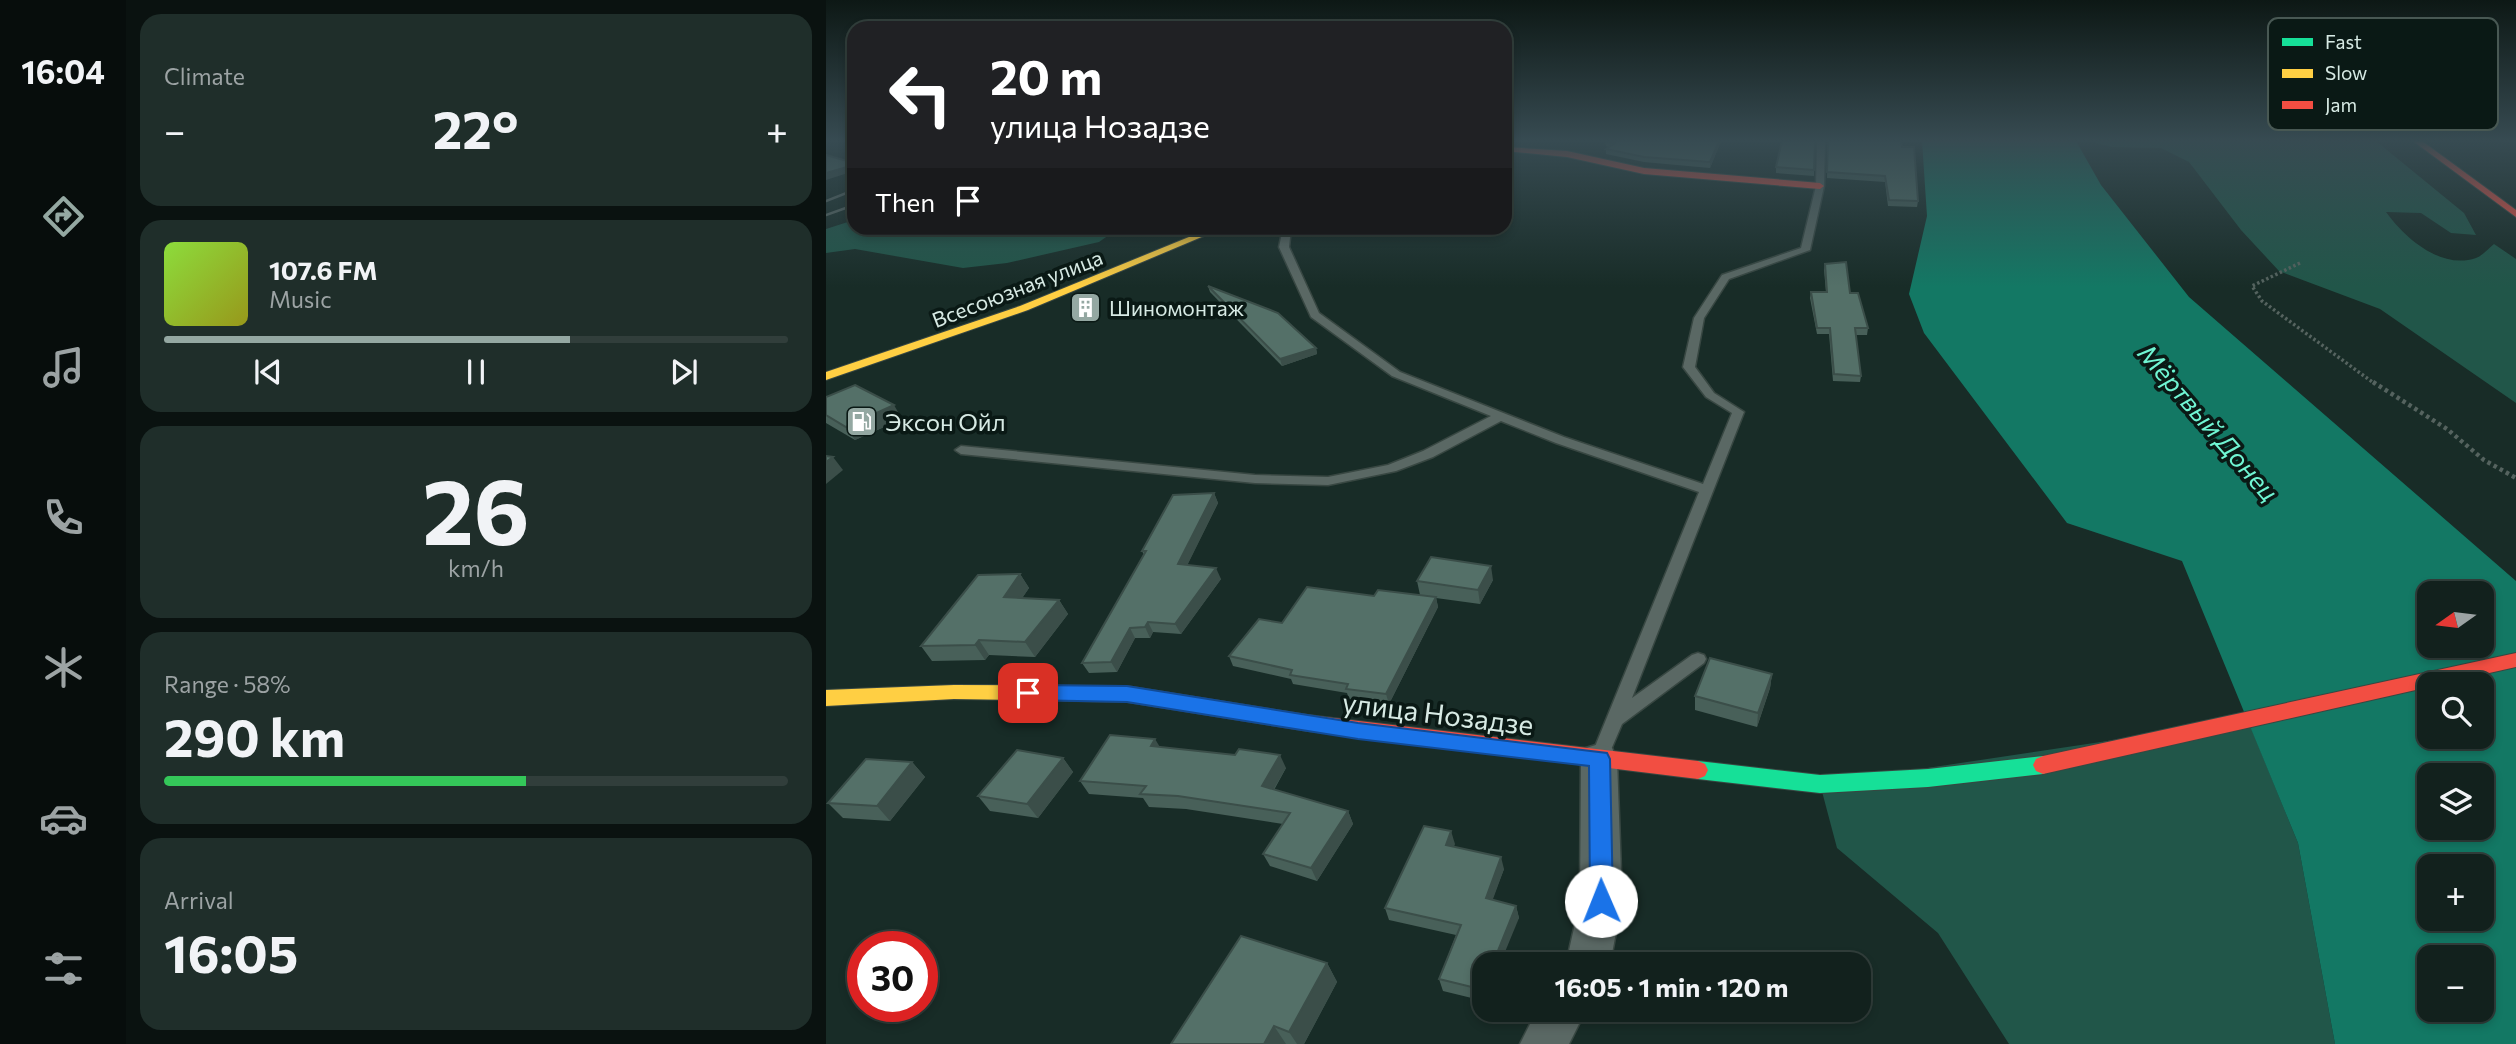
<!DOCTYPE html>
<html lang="en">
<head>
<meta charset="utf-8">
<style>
  body { margin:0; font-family:Commissioner,sans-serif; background:#1f2e2a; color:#f1f3f6; height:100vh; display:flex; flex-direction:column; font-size:26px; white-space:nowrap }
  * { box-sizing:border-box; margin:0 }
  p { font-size:23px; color:#9ca3a4 }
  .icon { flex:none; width:38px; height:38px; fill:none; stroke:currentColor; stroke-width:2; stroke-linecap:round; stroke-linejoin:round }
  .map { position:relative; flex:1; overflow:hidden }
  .details { display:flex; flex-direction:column; gap:14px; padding:14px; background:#0a1210; width:700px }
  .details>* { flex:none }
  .guide { position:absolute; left:21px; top:21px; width:665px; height:214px; border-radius:21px; box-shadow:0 4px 10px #0003,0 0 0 2px #313e3b; background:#202124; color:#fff; overflow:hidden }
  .needle { width:46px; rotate:256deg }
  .fabs { position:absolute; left:1591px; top:581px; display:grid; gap:14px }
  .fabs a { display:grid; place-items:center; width:77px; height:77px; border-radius:14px; background:#12211d; box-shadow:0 4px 10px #0003,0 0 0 2px #313e3b; font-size:35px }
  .speed { position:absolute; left:21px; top:931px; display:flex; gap:14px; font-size:35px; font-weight:700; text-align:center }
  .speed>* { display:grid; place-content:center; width:91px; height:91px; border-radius:50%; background:#12211d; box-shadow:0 4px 10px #0003,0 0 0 2px #313e3b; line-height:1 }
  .speed .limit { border:10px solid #d22; background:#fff; color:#111 }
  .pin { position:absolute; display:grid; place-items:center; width:60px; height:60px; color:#fff; margin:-30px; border-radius:14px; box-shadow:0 4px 10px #0006 }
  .me { position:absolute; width:77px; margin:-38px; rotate:359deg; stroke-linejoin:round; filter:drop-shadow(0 0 5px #0008) }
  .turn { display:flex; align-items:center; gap:24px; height:147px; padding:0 28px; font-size:32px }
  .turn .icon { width:91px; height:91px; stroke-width:2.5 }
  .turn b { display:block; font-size:49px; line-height:60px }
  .then { display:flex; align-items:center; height:66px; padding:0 28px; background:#0003; gap:14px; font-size:26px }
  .big { font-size:52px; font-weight:700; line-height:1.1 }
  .details .tile { flex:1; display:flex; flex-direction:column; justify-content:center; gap:10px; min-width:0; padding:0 24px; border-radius:21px; background:#1f2e2a }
  .details .dial { align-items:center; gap:0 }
  .dial b { font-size:91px; line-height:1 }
  .song { display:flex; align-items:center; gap:21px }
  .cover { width:84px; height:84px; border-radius:10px; background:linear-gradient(135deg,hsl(90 70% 55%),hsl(60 70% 35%)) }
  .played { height:7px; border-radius:4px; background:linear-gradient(90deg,#94a8a2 65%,#313e3b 65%) }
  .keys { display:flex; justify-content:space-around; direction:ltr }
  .heat { display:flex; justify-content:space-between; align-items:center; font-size:38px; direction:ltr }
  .charge { height:10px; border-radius:5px; background:linear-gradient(90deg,#34c759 58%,#313e3b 0) }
  .trip { position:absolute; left:646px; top:952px; width:399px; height:70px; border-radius:21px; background:#12211d; box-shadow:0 4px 10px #0003,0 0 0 2px #313e3b; font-weight:700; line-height:70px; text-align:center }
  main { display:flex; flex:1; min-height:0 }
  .dock { display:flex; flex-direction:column; width:126px; justify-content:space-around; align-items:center; background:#070d0c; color:#9ca3a4 }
  .dock .icon { width:49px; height:49px }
  .dock .on { color:#94a8a2 }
  .dock b { font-size:32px; color:#f1f3f6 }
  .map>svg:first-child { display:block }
  .green { fill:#215649 }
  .water { fill:#137864; fill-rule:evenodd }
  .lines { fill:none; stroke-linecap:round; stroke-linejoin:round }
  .lane-casing { stroke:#384742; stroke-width:3 }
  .street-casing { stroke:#384742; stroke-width:3 }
  .fast-casing { stroke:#384742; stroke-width:2 }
  .slow-casing { stroke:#384742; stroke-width:2 }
  .jam-casing { stroke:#384742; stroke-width:2 }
  .path-far1 { stroke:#55635f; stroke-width:3.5; stroke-dasharray:2.5 2.5; stroke-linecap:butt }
  .path { stroke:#55635f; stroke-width:4.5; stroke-dasharray:3.5 3.5; stroke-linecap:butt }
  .lane { fill:#5a6864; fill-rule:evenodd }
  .street { fill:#5a6864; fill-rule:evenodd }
  .fast { fill:#16e098; fill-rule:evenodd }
  .slow { fill:#ffcf43; fill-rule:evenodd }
  .jam { fill:#f24e42; fill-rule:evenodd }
  .rail { stroke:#5b6965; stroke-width:2.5 }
  .wall { fill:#486059 }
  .shaded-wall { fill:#3b4e49 }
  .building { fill:#547068; stroke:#3b4e49; stroke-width:2 }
  .route { fill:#1a73e8; stroke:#114b97; stroke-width:2 }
  .labels { text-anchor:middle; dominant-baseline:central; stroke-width:7; stroke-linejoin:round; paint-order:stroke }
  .far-street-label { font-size:21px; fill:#d7eae4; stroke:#0a1915 }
  .far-poi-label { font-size:21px; fill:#d7eae4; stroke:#0a1915; text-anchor:start }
  .poi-label { font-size:24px; fill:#d7eae4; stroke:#0a1915; text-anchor:start }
  .water-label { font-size:26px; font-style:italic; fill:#70f5d3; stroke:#0a1915 }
  .near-street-label { font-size:28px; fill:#d7eae4; stroke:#0a1915 }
  .key { fill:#0a1915; stroke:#485853; stroke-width:2 }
  .key-label { font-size:19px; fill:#d7eae4 }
</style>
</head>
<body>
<main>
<nav class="dock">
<b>16:04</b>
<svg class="icon on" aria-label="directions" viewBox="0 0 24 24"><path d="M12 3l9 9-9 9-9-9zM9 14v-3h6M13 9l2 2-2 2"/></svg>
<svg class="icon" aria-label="music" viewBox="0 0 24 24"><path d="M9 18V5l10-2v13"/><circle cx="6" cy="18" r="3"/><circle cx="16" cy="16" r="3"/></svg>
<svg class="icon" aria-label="phone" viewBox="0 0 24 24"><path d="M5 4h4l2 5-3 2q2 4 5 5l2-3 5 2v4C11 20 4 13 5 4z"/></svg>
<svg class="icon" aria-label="climate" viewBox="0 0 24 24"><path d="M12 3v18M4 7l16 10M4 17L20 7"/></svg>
<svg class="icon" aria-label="car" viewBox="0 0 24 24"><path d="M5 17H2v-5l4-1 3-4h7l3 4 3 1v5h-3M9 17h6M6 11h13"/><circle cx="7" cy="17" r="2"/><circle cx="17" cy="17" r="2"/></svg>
<svg class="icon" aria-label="filters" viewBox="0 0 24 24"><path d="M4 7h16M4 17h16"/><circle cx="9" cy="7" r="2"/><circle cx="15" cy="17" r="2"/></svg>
</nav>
<section class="details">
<div class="tile"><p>Climate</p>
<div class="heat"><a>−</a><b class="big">22°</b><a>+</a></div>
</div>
<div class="tile">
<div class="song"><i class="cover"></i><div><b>107.6 FM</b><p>Music</p></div></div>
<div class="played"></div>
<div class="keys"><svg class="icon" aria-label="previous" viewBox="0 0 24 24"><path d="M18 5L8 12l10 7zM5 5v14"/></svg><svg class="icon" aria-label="pause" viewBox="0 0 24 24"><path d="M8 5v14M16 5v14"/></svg><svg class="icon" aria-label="next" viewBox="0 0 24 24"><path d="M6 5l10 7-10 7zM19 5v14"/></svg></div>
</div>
<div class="tile dial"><b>26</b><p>km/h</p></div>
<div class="tile"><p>Range · 58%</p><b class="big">290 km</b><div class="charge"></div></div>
<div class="tile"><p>Arrival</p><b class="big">16:05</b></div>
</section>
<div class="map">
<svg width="1690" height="1044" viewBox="0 0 1690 1044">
  <rect width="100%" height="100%" fill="#182c27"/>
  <g class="green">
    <path d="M1263,141H1550L1638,213L1650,235L1625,233L1595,213L1560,212C1579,238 1615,270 1650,258C1656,256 1663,248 1668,244L1690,259V403L1554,309L1453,271L1415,230L1363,162L1335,148L1286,147Z"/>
    <polygon points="28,220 28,228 293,228 273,242 181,263 137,268 29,249 0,253 0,229"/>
    <polygon points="1422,720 1472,843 1509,1044 1183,1044 1112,933 1011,848 994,784"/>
  </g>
  <path class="water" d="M1096,141H1250L1275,185L1363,297L1690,581V1044H1509L1472,843L1356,561L1241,523L1098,333L1083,294L1101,216ZM1603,593H1656V646H1603ZM1603,684H1656V737H1603ZM1603,775H1656V828H1603ZM1603,866H1656V919H1603ZM1603,957H1656V1010H1603Z"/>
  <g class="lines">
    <defs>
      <polygon id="lane" points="991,141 999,141 998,186 984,250 903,279 878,318 869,367 888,393 918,412 806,698 866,655 872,653 878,655 880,659 878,663 796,724 781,759 775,762 769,759 766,754 873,492 730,443 675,421 607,457 570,471 502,485 429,483 135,454 129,450 135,446 429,475 502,477 562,465 597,451 665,416 566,376 485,317 453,247 457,228 465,228 463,247 493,313 574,372 738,437 877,484 906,413 880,397 857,367 868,318 896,275 975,248 990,186"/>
      <g id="street">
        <polygon points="773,744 786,748 791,759 796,901 784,964 740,964 754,901 755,759 760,748"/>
        <polygon points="711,1010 760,1010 743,1044 694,1044"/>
      </g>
      <polygon id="fast" points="1217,756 1224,759 1227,765 1224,771 1217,774 1102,787 994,793 872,779 865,776 862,770 865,764 872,761 994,775 1102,769"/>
      <g id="slow">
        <polygon points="385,228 397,228 202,310 0,380 0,372 194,306"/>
        <polygon points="128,685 301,686 482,715 489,717 492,723 489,729 482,731 301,702 128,699 0,706 0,690"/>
      </g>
      <g id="jam">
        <polygon points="1587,141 1596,141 1690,210 1690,217"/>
        <polygon points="679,147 741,151 818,168 994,183 998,186 994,189 818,174 741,157 679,151"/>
        <polygon points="1690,653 1690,667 1614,684 1603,684 1603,687 1217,774 1210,771 1207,765 1210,759 1217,756"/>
        <polygon points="482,715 872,761 879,764 882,770 879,776 872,779 482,731 475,729 472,723 475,717"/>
      </g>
    </defs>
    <use href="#lane" class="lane-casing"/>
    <use href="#street" class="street-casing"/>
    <use href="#fast" class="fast-casing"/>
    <use href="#slow" class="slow-casing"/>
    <use href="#jam" class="jam-casing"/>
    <polyline class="path-far1" points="1474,263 1426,286 1436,301 1549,384"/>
    <polyline class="path" points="1547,382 1621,429 1658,460 1690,478"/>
    <use href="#lane" class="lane"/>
    <use href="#street" class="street"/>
    <use href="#fast" class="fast"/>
    <use href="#slow" class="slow"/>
    <use href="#jam" class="jam"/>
    <g class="rail">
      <polyline points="0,201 28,190"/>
      <polyline points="0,215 28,205"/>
    </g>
  </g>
  <g class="wall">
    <polygon points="779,141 895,141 884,168 818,162 780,154 780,149 783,147 780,146"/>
    <polygon points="1002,141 1075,141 1092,201 1091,207 1062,206 1059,182 1001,178"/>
    <polygon points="950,167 988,170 988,176 950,173"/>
    <polygon points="999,264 1024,293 1042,328 1041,335 1030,335 1035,376 1034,382 1007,381 1003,334 991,334 984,298 985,292 1000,292 998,270"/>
    <polygon points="382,286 490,348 491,354 456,366 384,292"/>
    <polygon points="0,397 76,419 29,440 0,423"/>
    <polygon points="388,493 392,503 361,565 395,579 355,634 327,632 324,638 309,638 291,672 263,673 256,663 318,555 316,551"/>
    <polygon points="194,574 203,588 196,598 233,600 242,614 209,657 163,655 159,660 106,661 95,646"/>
    <polygon points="667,580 654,604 610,598 612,607 563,704 523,699 521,693 467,684 465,679 407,666 403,656 456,623 548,596 594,595 591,581"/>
    <polygon points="946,674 944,688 931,727 869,710 869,696"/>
    <polygon points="334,747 460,768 448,790 522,811 527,824 491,881 444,866 437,854 457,824 360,809 323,807 317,798 263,794 254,781"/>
    <polygon points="237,758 247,772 212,818 164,811 152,796"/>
    <polygon points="86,762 99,777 64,821 17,818 2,803"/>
    <polygon points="629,844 627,847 678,869 666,900 690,906 693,918 658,964 658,1001 617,991 613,979 630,935 563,920 559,908"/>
    <polygon points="501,963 511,982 478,1044 345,1044"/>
  </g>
  <g class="shaded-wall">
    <polygon points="893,141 895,141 884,168 884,162"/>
    <polygon points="28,165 28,171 0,180 0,173"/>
    <polygon points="490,348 491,354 456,366 454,359"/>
    <polygon points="68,405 76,419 29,440 20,427"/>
    <polygon points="7,457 17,470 0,484 0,462"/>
    <polygon points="388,493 392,503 357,574 352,564"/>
    <polygon points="665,566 667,580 654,604 652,590"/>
    <polygon points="390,568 395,579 355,634 349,624"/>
    <polygon points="194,574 203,588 187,612 178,597"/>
    <polygon points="610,597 612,607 563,704 560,694"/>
    <polygon points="233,600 242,614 209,657 199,642"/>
    <polygon points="322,622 327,632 324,638 319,627"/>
    <polygon points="304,628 309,638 291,672 285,662"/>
    <polygon points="153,640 163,655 159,660 149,645"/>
    <polygon points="946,674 944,688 931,727 932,713"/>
    <polygon points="329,739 337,752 325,746"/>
    <polygon points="454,755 460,768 442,799 436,786"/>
    <polygon points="237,758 247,772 212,818 201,804"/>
    <polygon points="86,762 99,777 64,821 51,806"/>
    <polygon points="522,811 527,824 491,881 485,868"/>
    <polygon points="625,831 629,844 623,858 620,845"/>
    <polygon points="675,857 678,869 663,910 660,898"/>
    <polygon points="690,906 693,918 674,964 667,964"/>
    <polygon points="501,963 511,982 478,1044 471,1044 463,1032"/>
    <polygon points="448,1026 460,1044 438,1044"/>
  </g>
  <g class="building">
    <polygon points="779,141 893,141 884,162 818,157 780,149 789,143"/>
    <polygon points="956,141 989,141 988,170 950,167"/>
    <polygon points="1002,141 1075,141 1076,147 1088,147 1092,201 1063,200 1059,176 1001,172"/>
    <polygon points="0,155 28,163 28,165 0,173"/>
    <polygon points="1020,262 1024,293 1032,293 1042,328 1029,328 1035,376 1008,374 1004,328 991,328 985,292 1001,292 999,264"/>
    <polygon points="382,286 452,313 490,348 454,359"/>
    <polygon points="29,385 68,405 20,427 0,415 0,397"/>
    <polygon points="0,456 7,457 0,462"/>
    <polygon points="388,493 352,564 390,568 349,624 322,622 319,627 304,628 285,662 256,663 320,551 316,551 347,495"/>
    <polygon points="605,557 665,566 652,590 591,581"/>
    <polygon points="194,574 178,597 233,600 199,642 153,640 149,645 95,646 152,575"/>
    <polygon points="481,587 548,596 552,590 610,597 560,694 520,689 522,684 464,675 466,670 403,656 433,619 456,623"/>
    <polygon points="884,658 946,674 932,713 869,696"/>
    <polygon points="284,735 329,739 325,746 409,755 413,749 454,755 436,786 522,811 485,868 437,854 464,813 352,796 314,794 320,786 254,781"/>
    <polygon points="191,750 237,758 201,804 152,796"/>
    <polygon points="40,759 86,762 51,806 2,803"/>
    <polygon points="598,826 625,831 620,845 675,857 660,898 690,906 667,963 671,964 658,964 658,990 613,979 635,925 559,908"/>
    <polygon points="415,936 501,963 463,1032 448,1026 438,1044 345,1044"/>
  </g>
  <linearGradient id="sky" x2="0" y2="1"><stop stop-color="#0d1815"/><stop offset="0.49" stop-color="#374b52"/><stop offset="1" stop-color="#374b52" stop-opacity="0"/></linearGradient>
  <rect width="1690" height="287" fill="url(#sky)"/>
  <polygon class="route" points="202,685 301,686 532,723 781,753 784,759 787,901 784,909 775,912 767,909 764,901 763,766 532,739 301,702 202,700 195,698 192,693 195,687"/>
  <defs>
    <symbol id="building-square" viewBox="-11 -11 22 22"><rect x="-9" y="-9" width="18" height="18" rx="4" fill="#94a8a2" stroke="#0a1915"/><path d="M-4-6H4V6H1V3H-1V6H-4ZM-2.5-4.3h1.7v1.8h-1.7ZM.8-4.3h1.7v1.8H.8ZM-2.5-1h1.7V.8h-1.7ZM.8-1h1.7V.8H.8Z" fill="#fff"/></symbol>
    <symbol id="fuel-square" viewBox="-11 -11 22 22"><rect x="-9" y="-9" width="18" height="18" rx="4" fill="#94a8a2" stroke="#0a1915"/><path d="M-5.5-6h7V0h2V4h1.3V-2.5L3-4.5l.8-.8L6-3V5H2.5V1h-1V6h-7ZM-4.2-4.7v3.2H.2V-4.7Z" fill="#fff"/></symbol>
  </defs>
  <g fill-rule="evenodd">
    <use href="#building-square" x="242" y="290" width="35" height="35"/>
    <use href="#fuel-square" x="18" y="404" width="35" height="35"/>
  </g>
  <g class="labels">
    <g class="far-street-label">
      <text transform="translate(191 288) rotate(-21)">Всесоюзная улица</text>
    </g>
    <g class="far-poi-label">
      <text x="283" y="307">Шиномонтаж</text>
    </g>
    <g class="poi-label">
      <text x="59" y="421">Эксон Ойл</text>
    </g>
    <g class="water-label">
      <text transform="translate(1383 422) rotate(49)">Мёртвый Донец</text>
    </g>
    <g class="near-street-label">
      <text transform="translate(612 713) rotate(7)">улица Нозадзе</text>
    </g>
  </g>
  <rect x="1442" y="18" width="230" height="112" rx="10" class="key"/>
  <rect x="1456" y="38" width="31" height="8" fill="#16e098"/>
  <rect x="1456" y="69" width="31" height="9" fill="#ffcf43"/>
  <rect x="1456" y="101" width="31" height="8" fill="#f24e42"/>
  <g class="key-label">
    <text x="1499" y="49">Fast</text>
    <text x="1499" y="80">Slow</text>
    <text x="1499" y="112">Jam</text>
  </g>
</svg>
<div class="fabs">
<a><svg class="needle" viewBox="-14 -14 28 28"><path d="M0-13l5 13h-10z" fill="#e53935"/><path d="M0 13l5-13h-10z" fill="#9ca3a4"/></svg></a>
<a><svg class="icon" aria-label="search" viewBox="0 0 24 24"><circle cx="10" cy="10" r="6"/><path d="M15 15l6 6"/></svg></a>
<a><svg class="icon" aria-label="layers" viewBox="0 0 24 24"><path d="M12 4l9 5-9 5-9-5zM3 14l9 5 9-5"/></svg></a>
<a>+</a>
<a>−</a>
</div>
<div class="speed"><div class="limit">30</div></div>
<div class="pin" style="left:202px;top:693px;background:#d93025"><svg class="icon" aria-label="arrive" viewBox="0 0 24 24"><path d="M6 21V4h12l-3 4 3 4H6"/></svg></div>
<svg class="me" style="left:775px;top:901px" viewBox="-20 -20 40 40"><circle r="19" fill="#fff"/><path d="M0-13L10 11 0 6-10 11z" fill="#1a73e8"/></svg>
<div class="trip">16:05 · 1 min · 120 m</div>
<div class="guide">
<div class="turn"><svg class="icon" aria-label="left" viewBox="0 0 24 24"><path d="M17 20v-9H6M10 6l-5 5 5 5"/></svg><div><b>20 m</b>улица Нозадзе</div></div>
<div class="then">Then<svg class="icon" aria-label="arrive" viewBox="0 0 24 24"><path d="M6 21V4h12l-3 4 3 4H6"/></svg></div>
</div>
</div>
</main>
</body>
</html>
